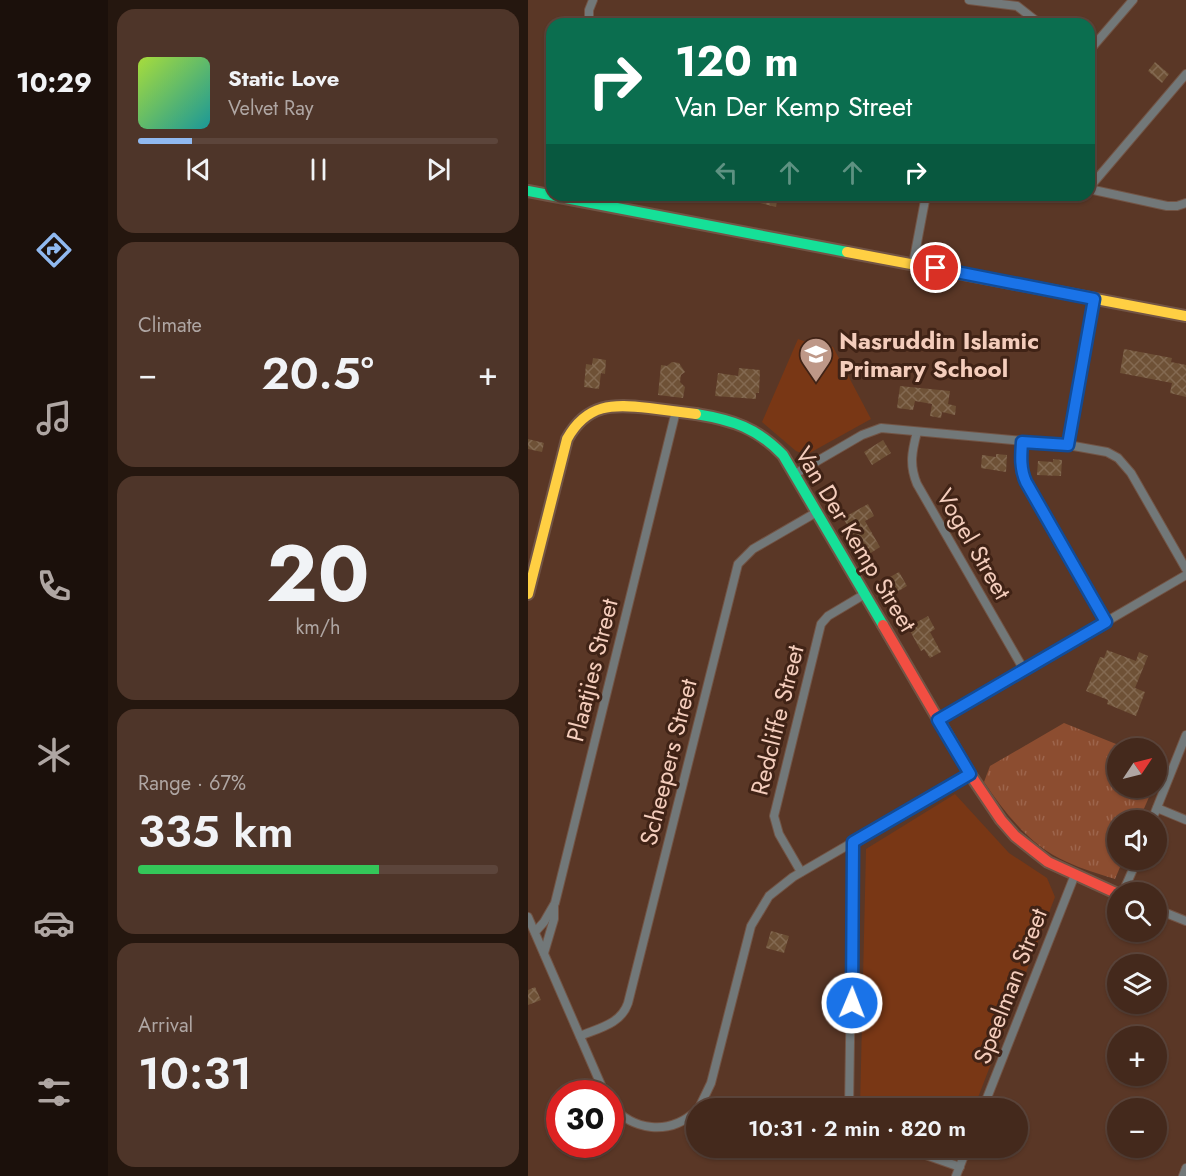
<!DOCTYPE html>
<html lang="en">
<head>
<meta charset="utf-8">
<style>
  body { margin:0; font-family:Jost,sans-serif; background:#4e3529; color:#f1f3f6; height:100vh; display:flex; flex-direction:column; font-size:22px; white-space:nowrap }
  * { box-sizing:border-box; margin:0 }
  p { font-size:20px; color:#afa6a3 }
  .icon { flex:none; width:33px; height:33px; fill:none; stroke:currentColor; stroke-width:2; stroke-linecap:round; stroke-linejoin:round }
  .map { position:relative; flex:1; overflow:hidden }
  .panel { display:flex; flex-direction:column; gap:9px; padding:9px; background:#25170f; width:420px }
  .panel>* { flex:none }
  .hud { position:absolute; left:18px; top:18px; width:549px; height:183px; border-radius:18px; box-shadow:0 2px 4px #0004,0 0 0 2px #5c453b; background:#0b6e4f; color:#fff; overflow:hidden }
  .needle { width:39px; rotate:55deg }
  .controls { position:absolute; left:579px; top:738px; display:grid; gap:12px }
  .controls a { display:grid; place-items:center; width:60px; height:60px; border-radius:50%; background:#44291c; box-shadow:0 2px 4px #0004,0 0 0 2px #5c453b; font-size:30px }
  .speed { position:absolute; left:18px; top:1080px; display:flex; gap:12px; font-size:30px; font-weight:700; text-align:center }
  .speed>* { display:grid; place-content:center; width:78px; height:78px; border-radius:50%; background:#44291c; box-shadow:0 2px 4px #0004,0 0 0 2px #5c453b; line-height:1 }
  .speed .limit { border:9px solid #d22; background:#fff; color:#111 }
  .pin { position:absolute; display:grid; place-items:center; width:51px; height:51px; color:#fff; margin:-26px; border:3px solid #fff; border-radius:50%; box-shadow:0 2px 6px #0007 }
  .me { position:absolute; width:66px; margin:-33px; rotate:1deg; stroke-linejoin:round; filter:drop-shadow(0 0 4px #0008) }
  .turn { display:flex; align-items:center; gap:21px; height:126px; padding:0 30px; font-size:27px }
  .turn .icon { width:78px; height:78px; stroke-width:2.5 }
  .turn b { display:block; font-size:42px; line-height:51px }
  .lanes { display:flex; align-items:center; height:57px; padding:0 30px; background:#0003; justify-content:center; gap:30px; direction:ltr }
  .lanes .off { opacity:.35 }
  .big { font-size:45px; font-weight:600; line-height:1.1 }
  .panel .card { flex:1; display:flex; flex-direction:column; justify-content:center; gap:9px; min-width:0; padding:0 21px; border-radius:18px; background:#4e3529 }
  .panel .dial { align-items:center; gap:0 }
  .dial b { font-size:78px; line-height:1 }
  .song { display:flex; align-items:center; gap:18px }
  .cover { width:72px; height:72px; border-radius:9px; background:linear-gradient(135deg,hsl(80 70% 55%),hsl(180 70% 35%)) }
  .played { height:6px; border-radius:3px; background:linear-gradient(90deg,#90b9f0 15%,#5c453b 15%) }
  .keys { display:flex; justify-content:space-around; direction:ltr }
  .heat { display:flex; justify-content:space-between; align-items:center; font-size:33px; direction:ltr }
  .charge { height:9px; border-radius:4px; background:linear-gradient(90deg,#34c759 67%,#5c453b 0) }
  .trip { position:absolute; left:158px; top:1098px; width:342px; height:60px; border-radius:30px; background:#44291c; box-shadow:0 2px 4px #0004,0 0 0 2px #5c453b; font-weight:600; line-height:60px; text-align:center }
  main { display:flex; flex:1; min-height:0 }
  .tabs { display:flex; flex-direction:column; width:108px; justify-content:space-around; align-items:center; background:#1b100b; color:#afa6a3 }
  .tabs .icon { width:42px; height:42px }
  .tabs .selected { color:#90b9f0 }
  .tabs b { font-size:27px; color:#f1f3f6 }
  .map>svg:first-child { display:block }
  .built { fill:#793715 }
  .park { fill:url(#park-tufts) }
  .building { fill:url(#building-cross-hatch) }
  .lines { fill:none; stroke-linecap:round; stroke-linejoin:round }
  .street-casing { stroke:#725445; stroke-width:10 }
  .fast-casing { stroke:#725445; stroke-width:14 }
  .slow-casing { stroke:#725445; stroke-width:14 }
  .jam-casing { stroke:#725445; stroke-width:14 }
  .street { stroke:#727879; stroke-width:8 }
  .fast { stroke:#16e098; stroke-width:10 }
  .slow { stroke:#ffcf43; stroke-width:10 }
  .jam { stroke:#f24e42; stroke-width:10 }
  .route-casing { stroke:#114b97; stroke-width:15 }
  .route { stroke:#1a73e8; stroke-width:10 }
  .labels { text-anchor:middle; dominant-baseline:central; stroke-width:6; stroke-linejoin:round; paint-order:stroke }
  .poi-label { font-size:24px; font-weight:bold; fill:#f4cdbc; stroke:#402316; text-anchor:start }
  .street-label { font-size:24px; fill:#f4cdbc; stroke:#402316 }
</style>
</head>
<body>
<main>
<nav class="tabs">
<b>10:29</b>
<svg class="icon selected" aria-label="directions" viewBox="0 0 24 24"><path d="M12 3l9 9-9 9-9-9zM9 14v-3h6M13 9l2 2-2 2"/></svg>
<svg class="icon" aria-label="music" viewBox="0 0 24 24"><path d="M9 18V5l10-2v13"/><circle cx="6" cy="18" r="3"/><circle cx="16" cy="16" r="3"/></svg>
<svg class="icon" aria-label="phone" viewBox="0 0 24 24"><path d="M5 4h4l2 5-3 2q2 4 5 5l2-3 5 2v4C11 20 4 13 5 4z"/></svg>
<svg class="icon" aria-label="climate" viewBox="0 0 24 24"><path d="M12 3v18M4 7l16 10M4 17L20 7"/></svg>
<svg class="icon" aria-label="car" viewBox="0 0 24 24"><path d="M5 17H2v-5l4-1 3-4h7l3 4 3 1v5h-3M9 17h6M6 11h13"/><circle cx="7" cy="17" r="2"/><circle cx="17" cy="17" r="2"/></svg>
<svg class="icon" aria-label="filters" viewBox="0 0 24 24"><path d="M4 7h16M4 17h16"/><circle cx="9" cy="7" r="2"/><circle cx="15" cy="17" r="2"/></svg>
</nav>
<section class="panel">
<div class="card">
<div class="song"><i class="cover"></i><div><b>Static Love</b><p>Velvet Ray</p></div></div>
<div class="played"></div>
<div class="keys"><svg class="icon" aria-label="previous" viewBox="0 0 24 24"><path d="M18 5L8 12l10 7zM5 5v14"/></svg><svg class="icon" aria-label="pause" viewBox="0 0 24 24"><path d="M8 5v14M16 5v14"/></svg><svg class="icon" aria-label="next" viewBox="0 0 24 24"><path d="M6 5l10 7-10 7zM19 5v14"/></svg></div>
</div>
<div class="card"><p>Climate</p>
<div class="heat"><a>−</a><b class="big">20.5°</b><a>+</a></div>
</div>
<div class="card dial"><b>20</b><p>km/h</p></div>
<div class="card"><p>Range · 67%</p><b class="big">335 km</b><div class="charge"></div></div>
<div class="card"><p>Arrival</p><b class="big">10:31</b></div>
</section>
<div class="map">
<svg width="658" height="1176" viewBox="0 0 658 1176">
  <defs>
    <pattern id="park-tufts" width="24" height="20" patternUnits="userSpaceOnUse" patternTransform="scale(1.5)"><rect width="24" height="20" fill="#8c4d30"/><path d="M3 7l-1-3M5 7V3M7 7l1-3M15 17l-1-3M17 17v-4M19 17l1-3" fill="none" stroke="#9d654c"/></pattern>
    <pattern id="building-cross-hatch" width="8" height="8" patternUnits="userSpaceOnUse" patternTransform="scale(1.5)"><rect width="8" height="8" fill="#6e5136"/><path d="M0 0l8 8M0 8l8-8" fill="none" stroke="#836951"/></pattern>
  </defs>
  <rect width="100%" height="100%" fill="#5a3726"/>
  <g class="built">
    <polygon points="270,339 296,348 297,345 305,347 343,419 278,455 268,451 234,422"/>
    <polygon points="427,794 481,853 519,878 527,897 446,1108 332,1108 338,849"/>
  </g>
  <path class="park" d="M536,723L598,748H590V788H625L611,820H590V860H595L587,879C571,874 554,869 539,862C503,847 477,813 456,782L462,766Z"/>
  <g class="building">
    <polygon points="627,62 641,74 634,83 620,71"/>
    <polygon points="218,195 250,195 248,207 217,199"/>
    <polygon points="596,349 644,358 643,362 658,365 658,397 642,393 644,383 592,373"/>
    <polygon points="65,358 78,360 77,374 73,373 71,389 56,387 58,364 64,365"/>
    <polygon points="144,362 151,363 157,372 153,375 152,382 157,387 155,398 130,395 133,365 139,366"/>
    <polygon points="211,368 232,370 231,393 228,393 228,399 187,396 190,373 210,376"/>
    <polygon points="372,386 422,391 420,404 428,406 427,415 414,412 413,418 402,416 404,404 387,401 385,410 369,408"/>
    <polygon points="0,439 16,443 14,452 0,449"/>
    <polygon points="355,440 363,453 344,465 336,452"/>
    <polygon points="468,454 479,455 478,472 453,468 454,455 468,457"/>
    <polygon points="525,459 534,460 533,476 509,475 510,461 525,462"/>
    <polygon points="340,504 346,516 337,521 352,547 338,556 315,518"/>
    <polygon points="371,572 379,586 362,596 353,582"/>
    <polygon points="400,616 407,629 402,632 413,652 402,658 396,649 393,651 380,627"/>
    <polygon points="579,650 608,661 611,652 620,656 607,688 617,692 608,716 579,704 580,700 558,691 572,657 576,658"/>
    <polygon points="243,931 261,936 256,953 238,948"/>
    <polygon points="7,987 13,1000 0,1005 0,990"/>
    <polygon points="190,1148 213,1148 200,1159"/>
  </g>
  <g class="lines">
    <defs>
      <g id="street">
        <polyline points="441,0 489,6 512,24"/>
        <polyline points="61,24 61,10 65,0"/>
        <polyline points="561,51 605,0"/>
        <polyline points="561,188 658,74"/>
        <polyline points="561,189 639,206 649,206 658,203"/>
        <polyline points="385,264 398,195"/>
        <path d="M389,432C384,451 381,465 389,484L496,670"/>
        <polyline points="494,442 494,466 498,482 578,622"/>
        <polyline points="540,445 566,299"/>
        <polyline points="267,474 334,435 353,428 540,445 579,452 590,458 603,473 658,569"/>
        <polyline points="410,720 658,575"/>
        <polyline points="629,808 658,820"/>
        <polyline points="624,820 658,735"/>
        <polyline points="273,872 251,834 246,816 293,624 300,616 337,594"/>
        <polyline points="595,892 609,860"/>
        <polyline points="628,909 658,921"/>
        <polyline points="0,917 77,1094"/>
        <polyline points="7,932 16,922 27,903 148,411"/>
        <polyline points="16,953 26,919 26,906"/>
        <path d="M52,1036C71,1028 93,1024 100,1003L210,564L225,549L289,512"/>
        <path d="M82,1104C105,1131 141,1136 168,1111"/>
        <polyline points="171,1108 183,1083 223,926 241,896 265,877 442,774"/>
        <polyline points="321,1108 325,842"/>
        <polyline points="455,1108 546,877"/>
        <polyline points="378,1148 432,1167"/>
        <polyline points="428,1176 439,1148"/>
        <polyline points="655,1176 658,1168"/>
      </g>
      <g id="fast">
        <polyline points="0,191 319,252"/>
        <path d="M168,414C205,420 229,428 255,455L355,625"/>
      </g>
      <g id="slow">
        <polyline points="319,252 658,316"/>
        <path d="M0,594L39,439C59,403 85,404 121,408C137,410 153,412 168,414"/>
      </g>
      <polyline id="jam" points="355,625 442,774 473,820 487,836 520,862 590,894"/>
    </defs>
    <use href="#street" class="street-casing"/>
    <use href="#fast" class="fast-casing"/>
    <use href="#slow" class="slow-casing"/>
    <use href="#jam" class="jam-casing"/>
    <use href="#street" class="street"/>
    <use href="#fast" class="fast"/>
    <use href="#slow" class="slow"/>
    <use href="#jam" class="jam"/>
  </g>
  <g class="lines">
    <defs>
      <path id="route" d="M324,1003L325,842L442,774L410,720L578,622L498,482C492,469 493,456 494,442L540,445L566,299L408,268"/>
    </defs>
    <use href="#route" class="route-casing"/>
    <use href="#route" class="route"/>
  </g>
  <defs>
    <symbol id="school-pin" viewBox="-11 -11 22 30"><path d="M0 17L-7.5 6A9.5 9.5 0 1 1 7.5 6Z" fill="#be9888" stroke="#402316"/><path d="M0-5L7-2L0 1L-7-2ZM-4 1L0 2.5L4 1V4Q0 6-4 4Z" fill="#fff"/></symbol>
  </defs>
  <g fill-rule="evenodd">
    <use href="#school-pin" x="269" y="335" width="38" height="52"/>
  </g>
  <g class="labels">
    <g class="poi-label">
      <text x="311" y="340">Nasruddin Islamic<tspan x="311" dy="28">Primary School</tspan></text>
    </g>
    <g class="street-label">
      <text transform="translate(328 539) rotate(59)">Van Der Kemp Street</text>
      <text transform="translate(446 544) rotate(60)">Vogel Street</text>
      <text transform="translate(64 670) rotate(-76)">Plaatjies Street</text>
      <text transform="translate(249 720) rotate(-76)">Redcliffe Street</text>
      <text transform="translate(140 762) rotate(-76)">Scheepers Street</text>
      <text transform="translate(482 986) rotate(-69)">Speelman Street</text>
    </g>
  </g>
</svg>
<div class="controls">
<a><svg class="needle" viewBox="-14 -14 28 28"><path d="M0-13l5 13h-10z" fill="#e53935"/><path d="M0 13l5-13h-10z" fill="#afa6a3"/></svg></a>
<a><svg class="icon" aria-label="sound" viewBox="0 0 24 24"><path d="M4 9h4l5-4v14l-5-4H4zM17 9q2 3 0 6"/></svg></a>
<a><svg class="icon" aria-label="search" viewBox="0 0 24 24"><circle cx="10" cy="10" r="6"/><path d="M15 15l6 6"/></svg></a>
<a><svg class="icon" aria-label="layers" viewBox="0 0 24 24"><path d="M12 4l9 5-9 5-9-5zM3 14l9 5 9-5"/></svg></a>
<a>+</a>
<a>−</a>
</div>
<div class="speed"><div class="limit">30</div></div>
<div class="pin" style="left:408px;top:268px;background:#d93025"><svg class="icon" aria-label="arrive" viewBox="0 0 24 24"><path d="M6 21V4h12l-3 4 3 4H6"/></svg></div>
<svg class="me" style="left:324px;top:1003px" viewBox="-20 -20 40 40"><circle r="17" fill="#1a73e8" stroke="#fff" stroke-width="3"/><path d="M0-11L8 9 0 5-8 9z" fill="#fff"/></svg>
<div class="trip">10:31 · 2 min · 820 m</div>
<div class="hud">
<div class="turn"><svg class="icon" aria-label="right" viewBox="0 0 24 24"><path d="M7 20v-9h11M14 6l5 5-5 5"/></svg><div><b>120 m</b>Van Der Kemp Street</div></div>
<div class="lanes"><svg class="icon off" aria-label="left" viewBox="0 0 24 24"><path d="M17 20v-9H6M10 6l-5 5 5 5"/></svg><svg class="icon off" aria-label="ahead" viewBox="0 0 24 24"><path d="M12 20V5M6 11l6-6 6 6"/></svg><svg class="icon off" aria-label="ahead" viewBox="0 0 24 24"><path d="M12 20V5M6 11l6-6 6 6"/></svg><svg class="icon" aria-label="right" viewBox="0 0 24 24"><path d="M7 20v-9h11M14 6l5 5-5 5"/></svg></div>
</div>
</div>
</main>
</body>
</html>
